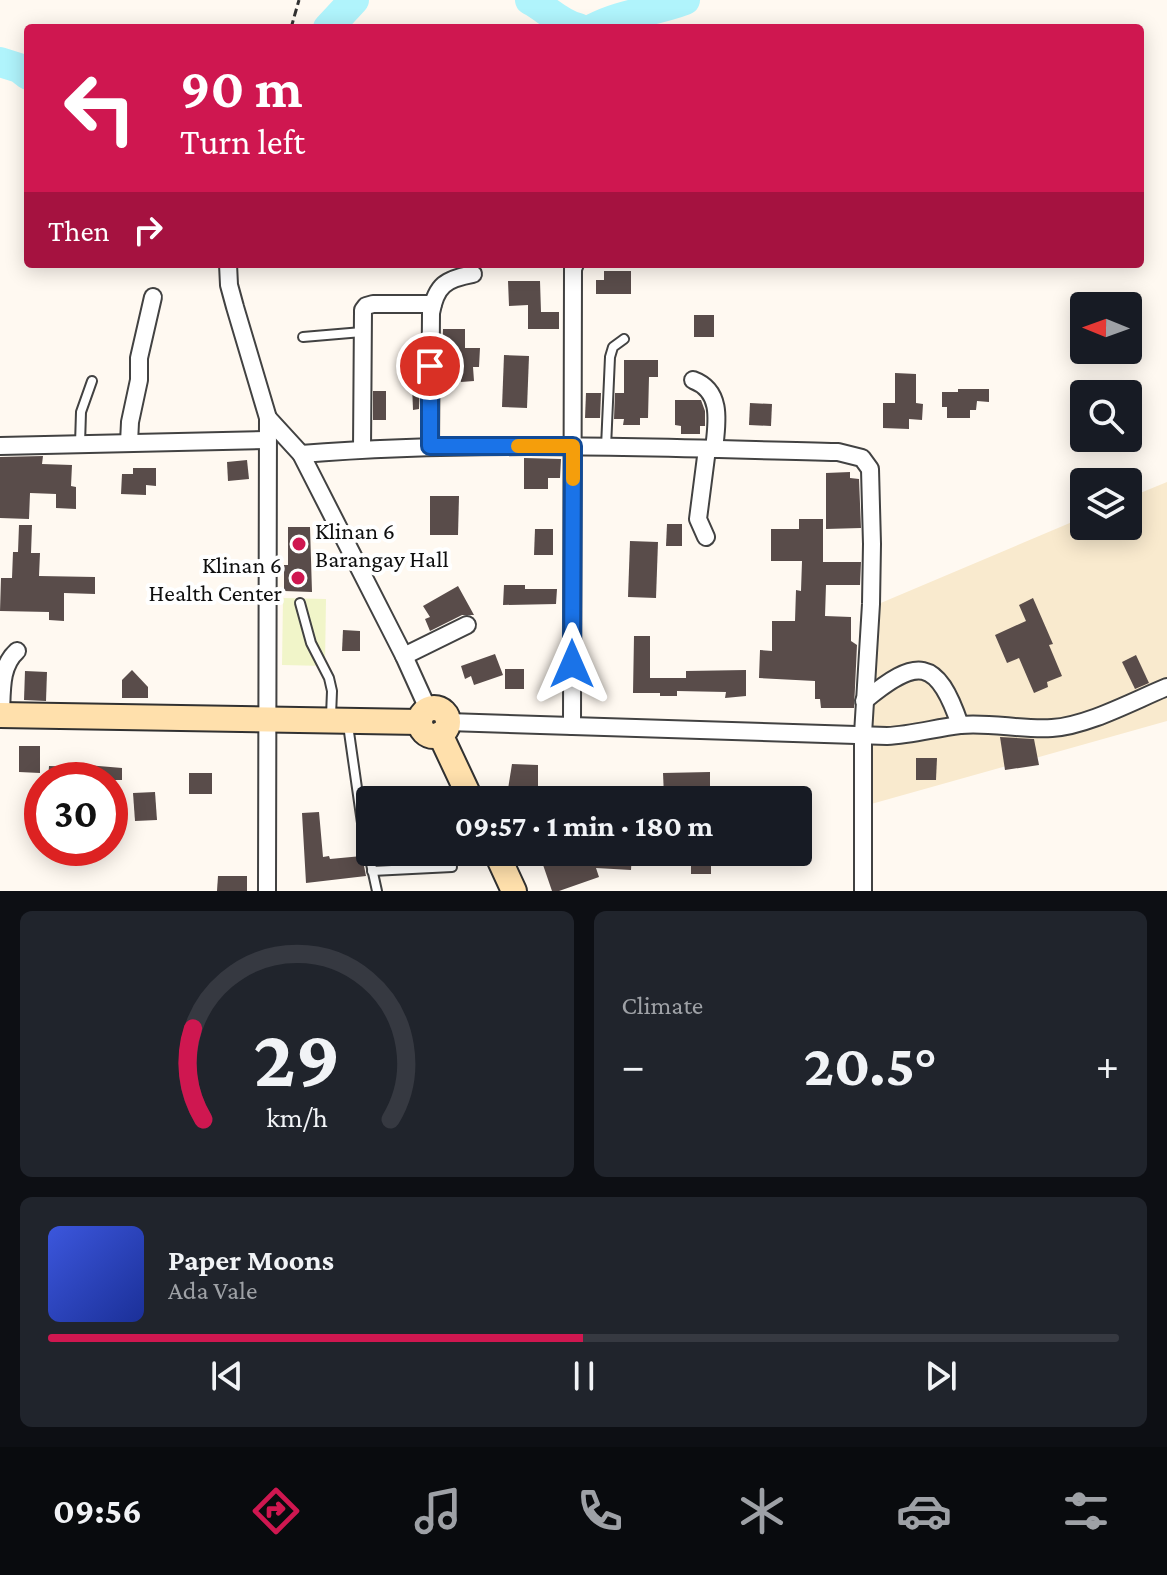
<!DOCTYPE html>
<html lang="en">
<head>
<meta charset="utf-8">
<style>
  body { margin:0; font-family:"Crimson Pro",serif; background:#20242c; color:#f1f3f6; height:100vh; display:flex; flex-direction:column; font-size:30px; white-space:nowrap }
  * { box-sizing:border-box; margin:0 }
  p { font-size:26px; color:#9ea1a6 }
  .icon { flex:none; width:44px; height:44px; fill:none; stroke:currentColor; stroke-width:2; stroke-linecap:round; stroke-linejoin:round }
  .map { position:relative; height:891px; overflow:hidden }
  .drawer { display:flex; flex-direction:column; gap:20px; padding:20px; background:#0d0f14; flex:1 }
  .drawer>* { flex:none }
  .guide { position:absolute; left:24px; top:24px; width:1120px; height:244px; border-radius:8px; box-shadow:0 4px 20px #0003; background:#cf1750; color:#fff; overflow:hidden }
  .needle { width:52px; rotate:271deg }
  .controls { position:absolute; left:1070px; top:292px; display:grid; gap:16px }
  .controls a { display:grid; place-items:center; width:72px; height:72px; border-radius:8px; background:#171b24; box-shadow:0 4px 20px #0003; font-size:40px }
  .speed { position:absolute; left:24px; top:762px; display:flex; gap:16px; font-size:40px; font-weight:700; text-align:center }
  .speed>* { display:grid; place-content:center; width:104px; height:104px; border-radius:50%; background:#171b24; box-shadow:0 4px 20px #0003; line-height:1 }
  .speed .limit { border:12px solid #d22; background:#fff; color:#111 }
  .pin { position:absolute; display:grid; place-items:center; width:68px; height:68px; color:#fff; margin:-34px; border:4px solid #fff; border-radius:50%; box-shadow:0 2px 8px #0007 }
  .me { position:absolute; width:88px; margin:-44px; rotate:0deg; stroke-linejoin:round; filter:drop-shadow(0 0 6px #0008) }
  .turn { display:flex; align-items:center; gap:28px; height:168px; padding:0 24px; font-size:36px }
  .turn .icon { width:104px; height:104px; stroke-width:2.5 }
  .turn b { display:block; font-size:56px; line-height:68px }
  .then { display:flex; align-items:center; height:76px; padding:0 24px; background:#0003; gap:16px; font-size:30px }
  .big { font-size:60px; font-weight:700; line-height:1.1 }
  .drawer .tile { flex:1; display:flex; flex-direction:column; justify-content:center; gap:12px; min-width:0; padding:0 28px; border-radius:12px; background:#20242c }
  .drawer .dial { align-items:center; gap:0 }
  .dial svg { height:208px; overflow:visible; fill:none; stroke:#363941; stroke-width:7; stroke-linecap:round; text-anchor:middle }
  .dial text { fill:#f1f3f6; stroke:none }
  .song { display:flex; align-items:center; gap:24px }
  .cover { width:96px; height:96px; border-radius:12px; background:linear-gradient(135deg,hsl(230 70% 55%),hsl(230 70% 35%)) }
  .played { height:8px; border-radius:4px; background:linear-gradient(90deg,#cf1750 50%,#363941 50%) }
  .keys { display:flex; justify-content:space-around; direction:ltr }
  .heat { display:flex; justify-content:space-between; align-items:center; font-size:44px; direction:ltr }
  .drawer .tiles { flex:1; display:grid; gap:20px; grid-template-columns:1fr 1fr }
  .tile:last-child { grid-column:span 2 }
  .trip { position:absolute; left:356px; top:786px; width:456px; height:80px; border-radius:8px; background:#171b24; box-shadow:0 4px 20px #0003; font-weight:700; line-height:80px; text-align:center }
  .tabs { display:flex; height:128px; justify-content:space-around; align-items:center; background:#090b0e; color:#9ea1a6 }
  .tabs .icon { width:56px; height:56px }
  .tabs .selected { color:#cf1750 }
  .tabs b { font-size:36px; color:#f1f3f6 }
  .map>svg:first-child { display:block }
  .farmland { fill:#f9eace }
  .pitch { fill:#f1f5c9 }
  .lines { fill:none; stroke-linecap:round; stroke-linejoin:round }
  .river { stroke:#b0f4fc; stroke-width:30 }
  .building { fill:#594c4a }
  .lane-casing { stroke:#424242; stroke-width:12 }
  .street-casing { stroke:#424242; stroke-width:20 }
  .secondary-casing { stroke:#313131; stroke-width:28 }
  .path { stroke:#313131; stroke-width:3; stroke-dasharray:8 4; stroke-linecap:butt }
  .lane { stroke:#fff; stroke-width:8 }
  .street { stroke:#fff; stroke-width:16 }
  .secondary { stroke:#ffe0ac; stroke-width:24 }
  .route-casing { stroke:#114b97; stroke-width:20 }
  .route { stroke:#1a73e8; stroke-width:14 }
  .slow { stroke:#f59e0b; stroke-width:14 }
  .poi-dot { fill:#cf1750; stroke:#fff; stroke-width:3 }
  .labels { text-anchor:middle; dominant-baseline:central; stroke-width:8; stroke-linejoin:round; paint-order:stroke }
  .poi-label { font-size:24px; fill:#0f0f0f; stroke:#fff; text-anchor:start }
</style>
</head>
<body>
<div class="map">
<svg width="1167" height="891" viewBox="0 0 1167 891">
  <rect width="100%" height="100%" fill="#fff9f1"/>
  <polygon class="farmland" points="1167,482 1167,721 857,808 876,605 1084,517 1084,526 1128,526 1128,498"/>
  <polygon class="pitch" points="283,598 326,599 325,666 282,665"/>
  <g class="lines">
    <g class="river">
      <path d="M530,0C546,8 560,24 578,28"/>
      <polyline points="328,28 354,0"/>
      <path d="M594,28C622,13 654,12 685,0"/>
      <polyline points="0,62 19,68 28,75"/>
    </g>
  </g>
  <g class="building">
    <polygon points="604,271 631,271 631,294 596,294 596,280 604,280"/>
    <polygon points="508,281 540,281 541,312 559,312 559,329 528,329 528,305 509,306"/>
    <rect x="694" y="315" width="20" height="22"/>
    <polygon points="443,329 465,329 465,348 480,348 479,367 473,367 474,381 461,382 460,367 442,366"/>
    <polygon points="504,355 529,356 527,408 502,407"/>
    <polygon points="411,358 420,358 419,409 413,410"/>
    <polygon points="624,360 658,360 658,377 649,377 648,418 640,418 640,425 623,425 624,419 614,419 615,393 624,393"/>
    <polygon points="895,373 916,374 916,403 923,404 922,420 909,419 909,429 883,428 883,403 895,403"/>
    <polygon points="958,389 989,389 989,402 977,401 976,410 970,410 970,418 947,418 947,407 942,407 942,392 958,392"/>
    <rect x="373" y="391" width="13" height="29"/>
    <polygon points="586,393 601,393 600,418 585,418"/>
    <polygon points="675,400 701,400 705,411 705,426 700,426 700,434 681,434 681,426 675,425"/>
    <polygon points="750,403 772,404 771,426 749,425"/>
    <polygon points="43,456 42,464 72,465 71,486 76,487 76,509 56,508 56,494 30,493 29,519 0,518 0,457"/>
    <polygon points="524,458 561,459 560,478 548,478 548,489 524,489"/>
    <polygon points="247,460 249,479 228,481 227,462"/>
    <polygon points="133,468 156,468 156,486 146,485 146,495 121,494 122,474 133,474"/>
    <polygon points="850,472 850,478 859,479 861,528 826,529 826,473"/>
    <polygon points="430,496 459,496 458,535 430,535"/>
    <polygon points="799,519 823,519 823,562 861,562 860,585 826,585 825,616 851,617 851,641 857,645 854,708 821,708 820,699 815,699 815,681 759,678 760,650 772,651 772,621 795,621 796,590 801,591 802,561 771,561 771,529 799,529"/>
    <polygon points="667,524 682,524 682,546 666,546"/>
    <polygon points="19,525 32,525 31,553 40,553 39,576 95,577 95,594 64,593 64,621 49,620 49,612 0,611 1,578 12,578 13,552 18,552"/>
    <polygon points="288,527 310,527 312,592 284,591 284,565 288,565"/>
    <polygon points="535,529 553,529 553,555 534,555"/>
    <polygon points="630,541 658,542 656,598 628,597"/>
    <polygon points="504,585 525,585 525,589 557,589 556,604 503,605"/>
    <polygon points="458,586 474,615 462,615 430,631 425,619 430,617 423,606"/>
    <polygon points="1033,598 1053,644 1049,645 1062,676 1047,682 1048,687 1034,693 1019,658 1007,663 995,635 1026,621 1019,605"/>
    <polygon points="343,630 360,631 360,651 342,651"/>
    <polygon points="634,636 650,636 650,678 686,678 686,671 746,670 746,696 725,698 726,692 677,691 677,696 660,696 660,693 633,693"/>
    <polygon points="495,654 503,675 474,685 471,676 465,679 461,666"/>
    <polygon points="1136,655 1149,683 1135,689 1122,662"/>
    <rect x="505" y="669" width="19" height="20"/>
    <polygon points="132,670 148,687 148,698 122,698 122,680"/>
    <polygon points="25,671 47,672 46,701 24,700"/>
    <polygon points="1000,737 1034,739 1039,765 1005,770"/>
    <polygon points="19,746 40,746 40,773 19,772"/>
    <polygon points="916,758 937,758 936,780 916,780"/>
    <polygon points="512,764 538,765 538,790 508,789"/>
    <polygon points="87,765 122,768 122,780 48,780 49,766 87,767"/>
    <polygon points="710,772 710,796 664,796 663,773"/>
    <rect x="189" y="773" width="23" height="21"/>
    <polygon points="155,792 157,820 135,821 133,793"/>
    <polygon points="319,812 323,857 329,856 330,859 362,856 366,876 306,883 302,813"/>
    <polygon points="559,852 632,852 631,870 596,868 599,877 559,891 552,891 541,859"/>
    <rect x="691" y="852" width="20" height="22"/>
    <polygon points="218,876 247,876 247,891 217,891"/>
  </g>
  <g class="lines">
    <defs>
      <g id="lane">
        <polyline points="303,337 362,332"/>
        <polyline points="80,444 81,412 92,381"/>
        <polyline points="606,447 610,357 613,347 624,339"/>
        <polyline points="300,603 311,643 329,678 332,691 331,716"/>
        <polyline points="348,725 362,823 377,891"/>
        <polyline points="372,871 452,867"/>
      </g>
      <g id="street">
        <polyline points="228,264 229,285 235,307 268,418 267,891"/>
        <path d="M693,380C723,391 717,423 714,449"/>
        <polyline points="268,418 301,454 404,656 428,709"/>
        <polyline points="129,443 130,422 139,380 139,358 153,297"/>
        <polyline points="0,446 266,440"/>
        <path d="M430,446L431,313C436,285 446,279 473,274"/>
        <polyline points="362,449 363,310 366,306 373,304 433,304"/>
        <path d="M301,454C480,440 659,448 838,452L862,458L870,469L872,544L871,604L863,734V891"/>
        <polyline points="706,537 698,519 707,449"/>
        <polyline points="404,656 467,625"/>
        <path d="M864,701C917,657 937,657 960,725"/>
        <path d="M1,715C2,691 0,666 17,651"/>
        <path d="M448,722L887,736C912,735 935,728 960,725C990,722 1021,730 1052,728C1087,726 1133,701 1167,687"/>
        <polyline points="572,726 573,269 575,264"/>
      </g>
      <g id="secondary">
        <circle cx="434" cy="722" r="14"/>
        <polyline points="0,715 420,722"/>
        <polyline points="440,734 471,800"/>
        <polyline points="496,852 514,891"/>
      </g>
    </defs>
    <use href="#lane" class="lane-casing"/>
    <use href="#street" class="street-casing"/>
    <use href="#secondary" class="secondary-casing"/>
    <polyline class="path" points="291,28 299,0"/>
    <use href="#lane" class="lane"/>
    <use href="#street" class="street"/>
    <use href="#secondary" class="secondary"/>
  </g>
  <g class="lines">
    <defs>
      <polyline id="route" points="430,366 430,446 573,446 572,664"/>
    </defs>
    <use href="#route" class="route-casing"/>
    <use href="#route" class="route"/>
    <polyline class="slow" points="518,446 573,446 573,479"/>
  </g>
  <g class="poi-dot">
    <circle cx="299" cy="544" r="8"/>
    <circle cx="298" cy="578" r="8"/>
  </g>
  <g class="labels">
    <g class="poi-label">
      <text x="315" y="530">Klinan 6<tspan x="315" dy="28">Barangay Hall</tspan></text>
      <text x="282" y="564" text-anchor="end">Klinan 6<tspan x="282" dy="28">Health Center</tspan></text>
    </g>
  </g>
</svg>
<div class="controls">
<a><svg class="needle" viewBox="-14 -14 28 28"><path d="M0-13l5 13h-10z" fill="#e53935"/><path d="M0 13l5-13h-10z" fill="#9ea1a6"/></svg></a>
<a><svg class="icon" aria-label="search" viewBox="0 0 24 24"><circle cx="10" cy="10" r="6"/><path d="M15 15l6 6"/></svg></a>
<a><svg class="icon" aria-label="layers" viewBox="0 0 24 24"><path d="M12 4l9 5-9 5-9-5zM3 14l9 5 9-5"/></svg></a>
</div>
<div class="speed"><div class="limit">30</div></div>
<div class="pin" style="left:430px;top:366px;background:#d93025"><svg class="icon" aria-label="arrive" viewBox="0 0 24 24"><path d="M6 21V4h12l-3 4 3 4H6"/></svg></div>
<svg class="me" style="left:572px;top:664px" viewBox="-20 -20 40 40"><path d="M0-17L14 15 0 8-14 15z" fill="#1a73e8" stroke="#fff" stroke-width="4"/></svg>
<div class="trip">09:57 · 1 min · 180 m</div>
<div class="guide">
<div class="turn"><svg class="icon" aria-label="left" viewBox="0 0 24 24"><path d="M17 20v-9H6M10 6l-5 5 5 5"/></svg><div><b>90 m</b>Turn left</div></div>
<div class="then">Then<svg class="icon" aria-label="right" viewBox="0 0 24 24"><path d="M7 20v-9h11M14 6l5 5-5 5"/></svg></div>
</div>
</div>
<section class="drawer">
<div class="tiles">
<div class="tile dial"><svg viewBox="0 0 100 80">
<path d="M14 69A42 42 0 1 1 86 69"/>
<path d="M14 69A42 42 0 0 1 10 34" stroke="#cf1750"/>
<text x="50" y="56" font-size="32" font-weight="700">29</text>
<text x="50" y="72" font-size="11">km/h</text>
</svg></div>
<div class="tile"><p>Climate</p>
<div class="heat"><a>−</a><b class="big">20.5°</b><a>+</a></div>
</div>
<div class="tile">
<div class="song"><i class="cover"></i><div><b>Paper Moons</b><p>Ada Vale</p></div></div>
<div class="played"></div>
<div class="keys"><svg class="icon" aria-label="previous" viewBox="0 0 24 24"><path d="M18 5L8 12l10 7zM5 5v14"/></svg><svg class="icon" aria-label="pause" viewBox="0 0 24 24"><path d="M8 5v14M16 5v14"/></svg><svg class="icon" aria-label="next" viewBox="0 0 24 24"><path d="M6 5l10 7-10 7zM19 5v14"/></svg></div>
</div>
</div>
</section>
<nav class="tabs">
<b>09:56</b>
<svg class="icon selected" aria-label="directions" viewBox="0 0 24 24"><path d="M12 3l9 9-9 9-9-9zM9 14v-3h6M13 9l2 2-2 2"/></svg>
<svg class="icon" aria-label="music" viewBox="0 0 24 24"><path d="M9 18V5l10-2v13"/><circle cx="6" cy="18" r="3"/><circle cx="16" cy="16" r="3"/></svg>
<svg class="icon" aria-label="phone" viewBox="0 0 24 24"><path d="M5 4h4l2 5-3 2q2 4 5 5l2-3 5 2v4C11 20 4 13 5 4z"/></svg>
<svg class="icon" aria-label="climate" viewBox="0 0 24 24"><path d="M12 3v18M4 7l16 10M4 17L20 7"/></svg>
<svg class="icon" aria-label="car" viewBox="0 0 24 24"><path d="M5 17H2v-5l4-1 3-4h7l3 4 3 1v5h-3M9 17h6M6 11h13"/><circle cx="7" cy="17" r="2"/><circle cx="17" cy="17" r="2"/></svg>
<svg class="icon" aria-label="filters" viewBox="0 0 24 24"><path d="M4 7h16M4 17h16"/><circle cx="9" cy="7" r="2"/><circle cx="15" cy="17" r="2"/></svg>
</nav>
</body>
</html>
